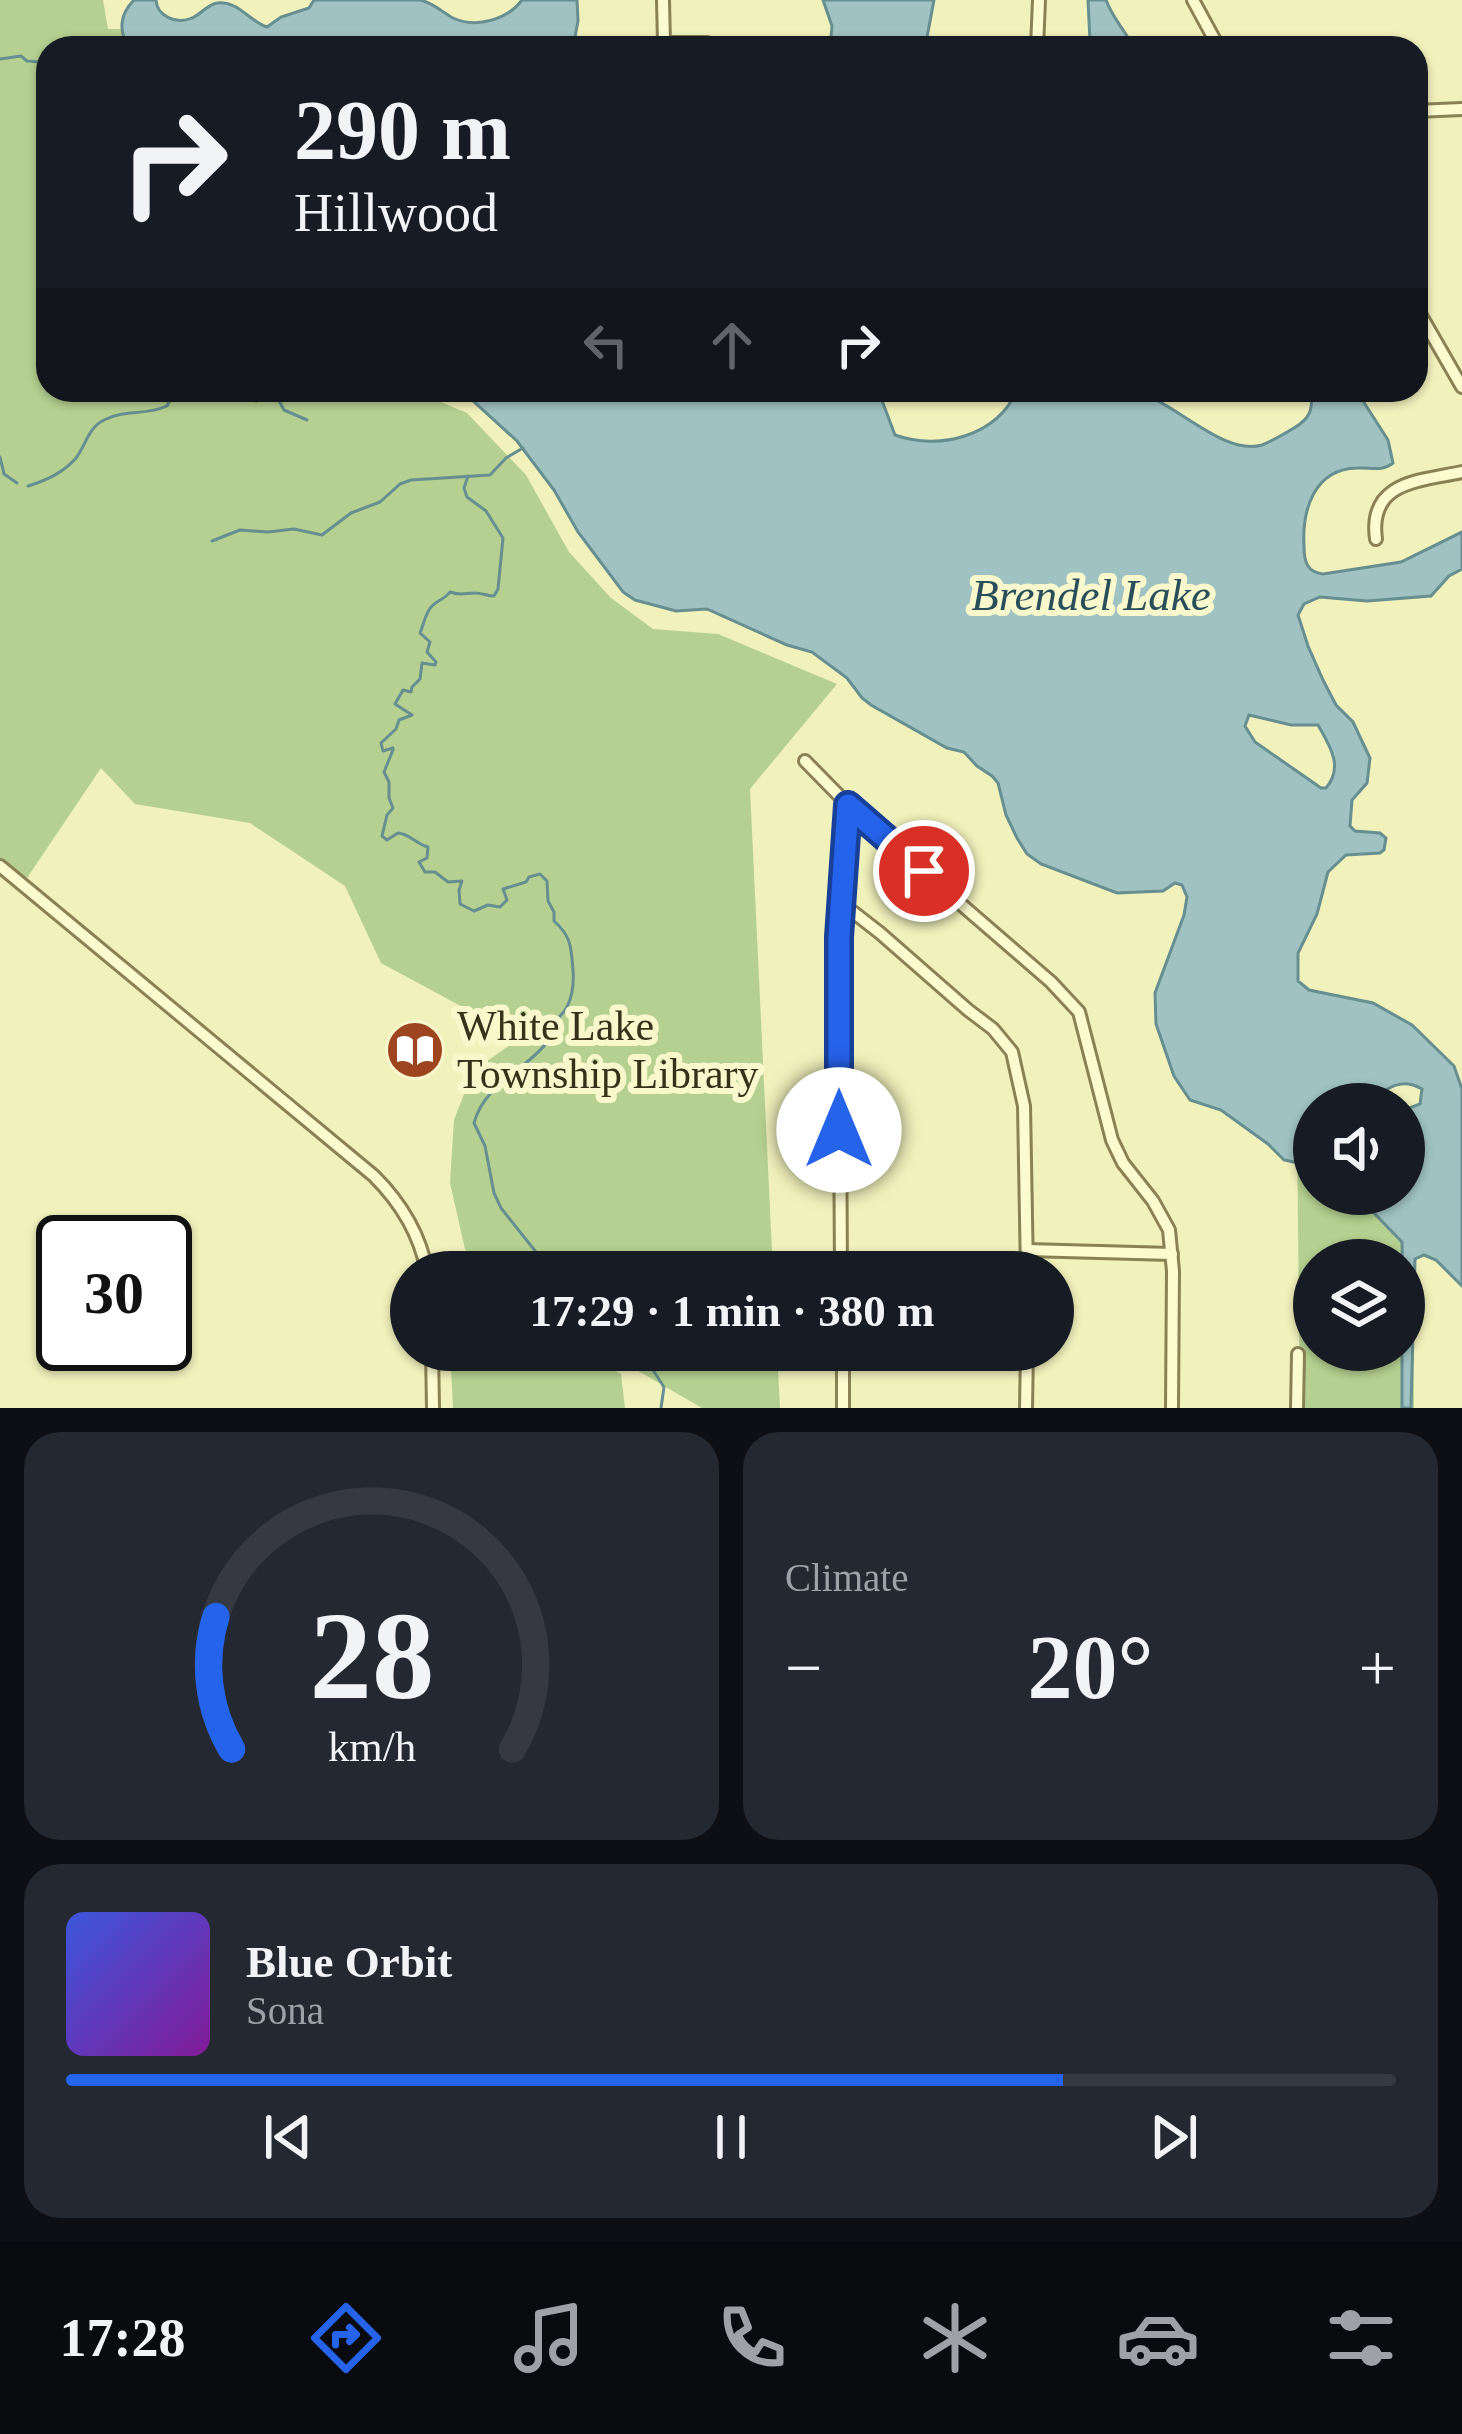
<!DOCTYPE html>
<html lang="en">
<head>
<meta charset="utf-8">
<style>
  body { margin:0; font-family:Georgia,serif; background:#242831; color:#f1f3f6; height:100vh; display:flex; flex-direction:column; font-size:45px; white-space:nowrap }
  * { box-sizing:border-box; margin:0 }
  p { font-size:39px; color:#9ea1a6 }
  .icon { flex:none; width:66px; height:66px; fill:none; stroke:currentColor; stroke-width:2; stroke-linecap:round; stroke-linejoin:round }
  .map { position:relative; height:1408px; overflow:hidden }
  .drawer { display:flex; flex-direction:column; gap:24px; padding:24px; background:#0d0f14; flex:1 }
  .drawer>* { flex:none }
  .guide { position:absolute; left:36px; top:36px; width:1392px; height:366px; border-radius:36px; box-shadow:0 3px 9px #0004; background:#171b24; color:#f1f3f6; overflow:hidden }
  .tools { position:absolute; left:1293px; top:1083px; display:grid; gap:24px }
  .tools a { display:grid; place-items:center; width:132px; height:132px; border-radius:50%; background:#171b24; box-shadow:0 3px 9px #0004; font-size:60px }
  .speed { position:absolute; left:36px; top:1215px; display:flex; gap:24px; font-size:60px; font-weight:700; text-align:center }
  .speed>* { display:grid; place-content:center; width:156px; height:156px; border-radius:50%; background:#171b24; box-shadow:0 3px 9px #0004; line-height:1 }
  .speed .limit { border:6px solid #111; border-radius:18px; background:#fff; color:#111 }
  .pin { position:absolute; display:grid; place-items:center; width:102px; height:102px; color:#fff; margin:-51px; border:6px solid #fff; border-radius:50%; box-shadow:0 3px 12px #0007 }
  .me { position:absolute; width:132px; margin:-66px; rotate:0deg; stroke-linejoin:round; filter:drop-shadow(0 0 9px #0008) }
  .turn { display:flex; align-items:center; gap:42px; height:252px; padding:0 60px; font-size:54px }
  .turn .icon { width:156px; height:156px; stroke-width:2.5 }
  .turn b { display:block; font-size:84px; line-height:102px }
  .lanes { display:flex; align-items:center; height:114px; padding:0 60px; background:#0003; justify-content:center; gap:60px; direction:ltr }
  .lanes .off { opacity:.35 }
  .big { font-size:90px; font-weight:700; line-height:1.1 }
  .drawer .tile { flex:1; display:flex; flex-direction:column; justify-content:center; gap:18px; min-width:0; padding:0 42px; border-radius:36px; background:#242831 }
  .drawer .dial { align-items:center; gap:0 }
  .dial svg { height:312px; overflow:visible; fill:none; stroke:#363941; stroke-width:7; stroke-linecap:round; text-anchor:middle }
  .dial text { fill:#f1f3f6; stroke:none }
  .song { display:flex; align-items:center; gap:36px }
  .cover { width:144px; height:144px; border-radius:18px; background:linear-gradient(135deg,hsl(230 70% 55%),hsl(290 70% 35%)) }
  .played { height:12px; border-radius:6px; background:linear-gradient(90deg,#2563eb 75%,#363941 75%) }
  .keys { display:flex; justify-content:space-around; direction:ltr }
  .heat { display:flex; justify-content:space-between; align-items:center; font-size:66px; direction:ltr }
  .drawer .tiles { flex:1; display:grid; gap:24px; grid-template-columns:1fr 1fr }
  .tile:last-child { grid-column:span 2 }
  .trip { position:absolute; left:390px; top:1251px; width:684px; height:120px; border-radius:60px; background:#171b24; box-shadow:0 3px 9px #0004; font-weight:700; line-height:120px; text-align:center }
  .tabs { display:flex; height:192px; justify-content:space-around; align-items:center; background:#090b0e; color:#9ea1a6 }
  .tabs .icon { width:84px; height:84px }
  .tabs .on { color:#2563eb }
  .tabs b { font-size:54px; color:#f1f3f6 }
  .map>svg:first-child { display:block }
  .green { fill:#b5d090; fill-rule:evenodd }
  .water { fill:#a0c2c2; stroke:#678e90; stroke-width:3; fill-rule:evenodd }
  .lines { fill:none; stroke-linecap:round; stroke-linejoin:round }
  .stream { stroke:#678e90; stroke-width:3 }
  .minor-casing { stroke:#8a8154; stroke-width:16 }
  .minor { stroke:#fcfbd0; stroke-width:10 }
  .route-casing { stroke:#184099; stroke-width:30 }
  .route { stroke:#2563eb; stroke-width:21 }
  .labels { text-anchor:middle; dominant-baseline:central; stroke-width:12; stroke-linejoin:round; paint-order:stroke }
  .poi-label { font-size:42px; fill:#38311a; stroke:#f8f8cc; text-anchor:start }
  .water-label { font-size:45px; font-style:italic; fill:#284e59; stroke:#f8f8cc }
</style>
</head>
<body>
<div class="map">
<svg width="1462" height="1408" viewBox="0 0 1462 1408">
  <rect width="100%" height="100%" fill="#f1f1bc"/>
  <g class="green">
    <polygon points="0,0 103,0 108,29 314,29 314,48 48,48 48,390 434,390 441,402 467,413 526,475 569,552 611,598 653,629 718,634 837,684 750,789 773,1272 486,1272 465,1249 450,1183 454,1120 473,1071 520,1038 381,963 345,886 250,823 135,804 101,768 25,881 0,861"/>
    <path d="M1297,1132H1314V1194H1404L1412,1132L1414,1408H1300ZM1314,1260H1404V1350H1314Z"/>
    <polygon points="602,1350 777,1350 780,1408 702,1408"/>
    <polygon points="596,1360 621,1374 625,1408 453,1408 451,1367 468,1361"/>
  </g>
  <g class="water">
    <path d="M134,0H156C157,16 176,25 192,18C200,15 208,4 217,3C238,0 250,22 267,27L281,17L309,8L314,0C347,0 388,0 420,0C432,2 442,12 453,18C477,29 508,19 522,0H577L578,21L573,48H129C118,31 120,14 134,0Z"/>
    <polygon points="823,0 934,0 925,48 830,48 832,26"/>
    <path d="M1088,0H1106C1113,19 1125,30 1134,48H1094L1090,41Z"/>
    <path d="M454,390H878L895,435C940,451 997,436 1017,390C1050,390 1097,385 1128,390C1171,396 1221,457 1262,445C1272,441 1284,434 1294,428C1311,418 1313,409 1311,390H1356L1388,440L1393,463C1382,472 1371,467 1357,468C1314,469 1302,510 1304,546C1304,562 1307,572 1323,574L1401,562L1462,532V569L1449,576L1431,596L1367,601L1320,597L1304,604L1298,615L1308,646L1323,680L1336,705L1353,722L1370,758L1367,783L1352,800L1350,826L1355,831L1380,833L1386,838L1384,850L1380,853L1346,855L1328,872L1317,914L1298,953V981L1309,990L1373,1003L1412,1025L1454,1066L1462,1089V1286L1436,1260L1424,1255L1415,1259L1411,1408H1402V1350H1404L1402,1242L1373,1212L1346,1194H1404V1110L1420,1104L1422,1089C1410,1082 1397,1082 1386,1090L1385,1104H1314V1174L1298,1163L1284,1160L1268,1144L1221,1110L1190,1100L1174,1076L1156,1024L1155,993L1184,915L1187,897L1182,885L1175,883L1163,891L1117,893L1041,864L1027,854L1017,838L1006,815L998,783L992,776L977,766L964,752L947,748L871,705L862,698L847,678L812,652L787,645L707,609L676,611L635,600L623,592L578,532L554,490L517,441L472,400ZM1249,715L1291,725H1318C1330,746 1344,767 1326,788H1321L1255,742L1245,726Z"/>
  </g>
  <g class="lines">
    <g class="stream">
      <polyline points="0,59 21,56 27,61 40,62 48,69"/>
      <polyline points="233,390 256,401 262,390"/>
      <polyline points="273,390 284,410 307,420"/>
      <polyline points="0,457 4,474 17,483"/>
      <path d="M468,476L464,488L467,497L486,511L503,538L498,589L494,596C487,596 482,593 475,593C465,593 460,596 450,592C445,599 438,600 432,606C425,613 424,624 420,633L430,642L427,652L436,662L435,665L422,663L420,679L412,687L411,692L403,690L395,704L412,715L399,720L396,729L381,743L383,751L393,748V750L384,772L389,782V798L393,808L387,815L382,836L387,840L398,833C410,834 416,844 428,847L427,858L419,862L425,872H435L448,882L462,881L459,890L460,904L474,911L488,905L500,907L507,900L503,889L526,882L529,877L540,874L547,881L548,901L554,912V921C572,937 571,948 573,970C574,983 573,995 567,1007C564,1013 558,1017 556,1022C553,1028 553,1035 549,1040C526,1071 484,1084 474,1123L485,1146L494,1193L501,1208L552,1272"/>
      <path d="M28,486C45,481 64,472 76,458C86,445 88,428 104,420C125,409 145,416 167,406L173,393L179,399H188L190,394L197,390"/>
      <polyline points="212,541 240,530 268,532 294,529 322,535 351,513 380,502 400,484 411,480 490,475 506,458 523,448"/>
      <polyline points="640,1350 664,1387 661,1408"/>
    </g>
    <defs>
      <g id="minor">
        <polyline points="663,0 664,43"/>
        <polyline points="1193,0 1219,48"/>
        <polyline points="664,48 664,43 707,43 727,48"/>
        <polyline points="1037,48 1039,0"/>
        <polyline points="1416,111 1462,109"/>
        <polyline points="1416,307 1462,387"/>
        <path d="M1376,539C1368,481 1420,481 1462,472"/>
        <polyline points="805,761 860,817 1051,982 1079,1012 1112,1140 1123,1163 1153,1201 1169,1230 1173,1271 1172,1408"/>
        <path d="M0,866L374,1176C401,1203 420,1234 427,1272"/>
        <polyline points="840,909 853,912 880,933 968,1010 993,1029 1012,1052 1024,1106 1027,1272"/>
        <polyline points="1027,1250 1172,1254"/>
        <polyline points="841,1272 839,937 848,805"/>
        <polyline points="432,1350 433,1408"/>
        <polyline points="843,1408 843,1350"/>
        <polyline points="1026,1408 1027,1350"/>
        <polyline points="1297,1408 1298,1354"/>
      </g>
    </defs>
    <use href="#minor" class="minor-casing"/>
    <use href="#minor" class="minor"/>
  </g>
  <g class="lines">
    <defs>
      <polyline id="route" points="839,1130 839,937 848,805 924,871"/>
    </defs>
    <use href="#route" class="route-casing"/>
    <use href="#route" class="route"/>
  </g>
  <defs>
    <symbol id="library-disc" viewBox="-11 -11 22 22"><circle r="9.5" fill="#9e441f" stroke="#f8f8cc"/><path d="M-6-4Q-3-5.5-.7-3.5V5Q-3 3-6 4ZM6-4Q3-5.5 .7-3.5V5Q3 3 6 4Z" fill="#fff"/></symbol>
  </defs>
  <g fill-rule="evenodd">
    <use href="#library-disc" x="382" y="1017" width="66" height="66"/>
  </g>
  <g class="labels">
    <g class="poi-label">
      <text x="457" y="1026">White Lake<tspan x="457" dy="48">Township Library</tspan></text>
    </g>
    <g class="water-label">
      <text x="1091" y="595">Brendel Lake</text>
    </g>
  </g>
</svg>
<div class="tools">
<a><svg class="icon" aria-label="sound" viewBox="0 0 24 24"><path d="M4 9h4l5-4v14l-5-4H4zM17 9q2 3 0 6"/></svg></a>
<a><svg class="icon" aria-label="layers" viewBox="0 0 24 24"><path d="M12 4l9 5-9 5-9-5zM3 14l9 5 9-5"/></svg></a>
</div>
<div class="speed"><div class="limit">30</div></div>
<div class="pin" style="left:924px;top:871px;background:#d93025"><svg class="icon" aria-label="arrive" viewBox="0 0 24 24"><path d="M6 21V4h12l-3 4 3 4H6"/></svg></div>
<svg class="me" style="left:839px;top:1130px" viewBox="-20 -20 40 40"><circle r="19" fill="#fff"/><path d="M0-13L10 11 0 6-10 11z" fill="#2563eb"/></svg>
<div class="trip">17:29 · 1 min · 380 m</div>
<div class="guide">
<div class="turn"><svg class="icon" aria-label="right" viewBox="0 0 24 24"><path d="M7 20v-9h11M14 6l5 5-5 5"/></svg><div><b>290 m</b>Hillwood</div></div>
<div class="lanes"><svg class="icon off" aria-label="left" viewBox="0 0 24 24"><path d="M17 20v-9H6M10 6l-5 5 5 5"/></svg><svg class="icon off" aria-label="ahead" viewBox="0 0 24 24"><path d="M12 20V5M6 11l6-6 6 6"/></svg><svg class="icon" aria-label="right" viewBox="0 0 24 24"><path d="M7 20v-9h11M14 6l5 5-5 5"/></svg></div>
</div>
</div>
<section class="drawer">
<div class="tiles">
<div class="tile dial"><svg viewBox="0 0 100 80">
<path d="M14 69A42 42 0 1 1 86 69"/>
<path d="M14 69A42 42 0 0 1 10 35" stroke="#2563eb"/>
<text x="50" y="56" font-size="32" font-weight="700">28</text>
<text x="50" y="72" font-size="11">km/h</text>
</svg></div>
<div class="tile"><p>Climate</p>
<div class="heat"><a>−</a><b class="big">20°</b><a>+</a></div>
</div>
<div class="tile">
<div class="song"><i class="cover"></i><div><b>Blue Orbit</b><p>Sona</p></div></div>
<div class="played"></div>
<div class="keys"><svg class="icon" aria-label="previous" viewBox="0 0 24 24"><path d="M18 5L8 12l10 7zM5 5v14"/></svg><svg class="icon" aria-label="pause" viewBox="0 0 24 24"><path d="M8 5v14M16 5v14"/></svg><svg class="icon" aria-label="next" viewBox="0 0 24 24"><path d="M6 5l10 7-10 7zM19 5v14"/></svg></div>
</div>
</div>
</section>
<nav class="tabs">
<b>17:28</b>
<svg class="icon on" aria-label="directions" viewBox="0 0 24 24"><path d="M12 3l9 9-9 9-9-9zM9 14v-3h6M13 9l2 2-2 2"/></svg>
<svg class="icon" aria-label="music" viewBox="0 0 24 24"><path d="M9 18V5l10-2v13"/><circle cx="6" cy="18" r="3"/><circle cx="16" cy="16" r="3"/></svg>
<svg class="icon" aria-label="phone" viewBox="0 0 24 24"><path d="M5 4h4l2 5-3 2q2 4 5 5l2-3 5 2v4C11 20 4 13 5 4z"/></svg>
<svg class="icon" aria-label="climate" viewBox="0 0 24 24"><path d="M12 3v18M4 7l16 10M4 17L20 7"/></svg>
<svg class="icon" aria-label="car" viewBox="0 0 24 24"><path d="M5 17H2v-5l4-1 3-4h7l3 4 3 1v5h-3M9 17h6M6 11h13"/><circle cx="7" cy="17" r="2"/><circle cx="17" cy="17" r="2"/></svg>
<svg class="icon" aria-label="filters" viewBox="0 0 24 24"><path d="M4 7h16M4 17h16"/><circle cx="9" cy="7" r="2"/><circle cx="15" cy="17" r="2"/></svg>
</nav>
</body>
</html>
